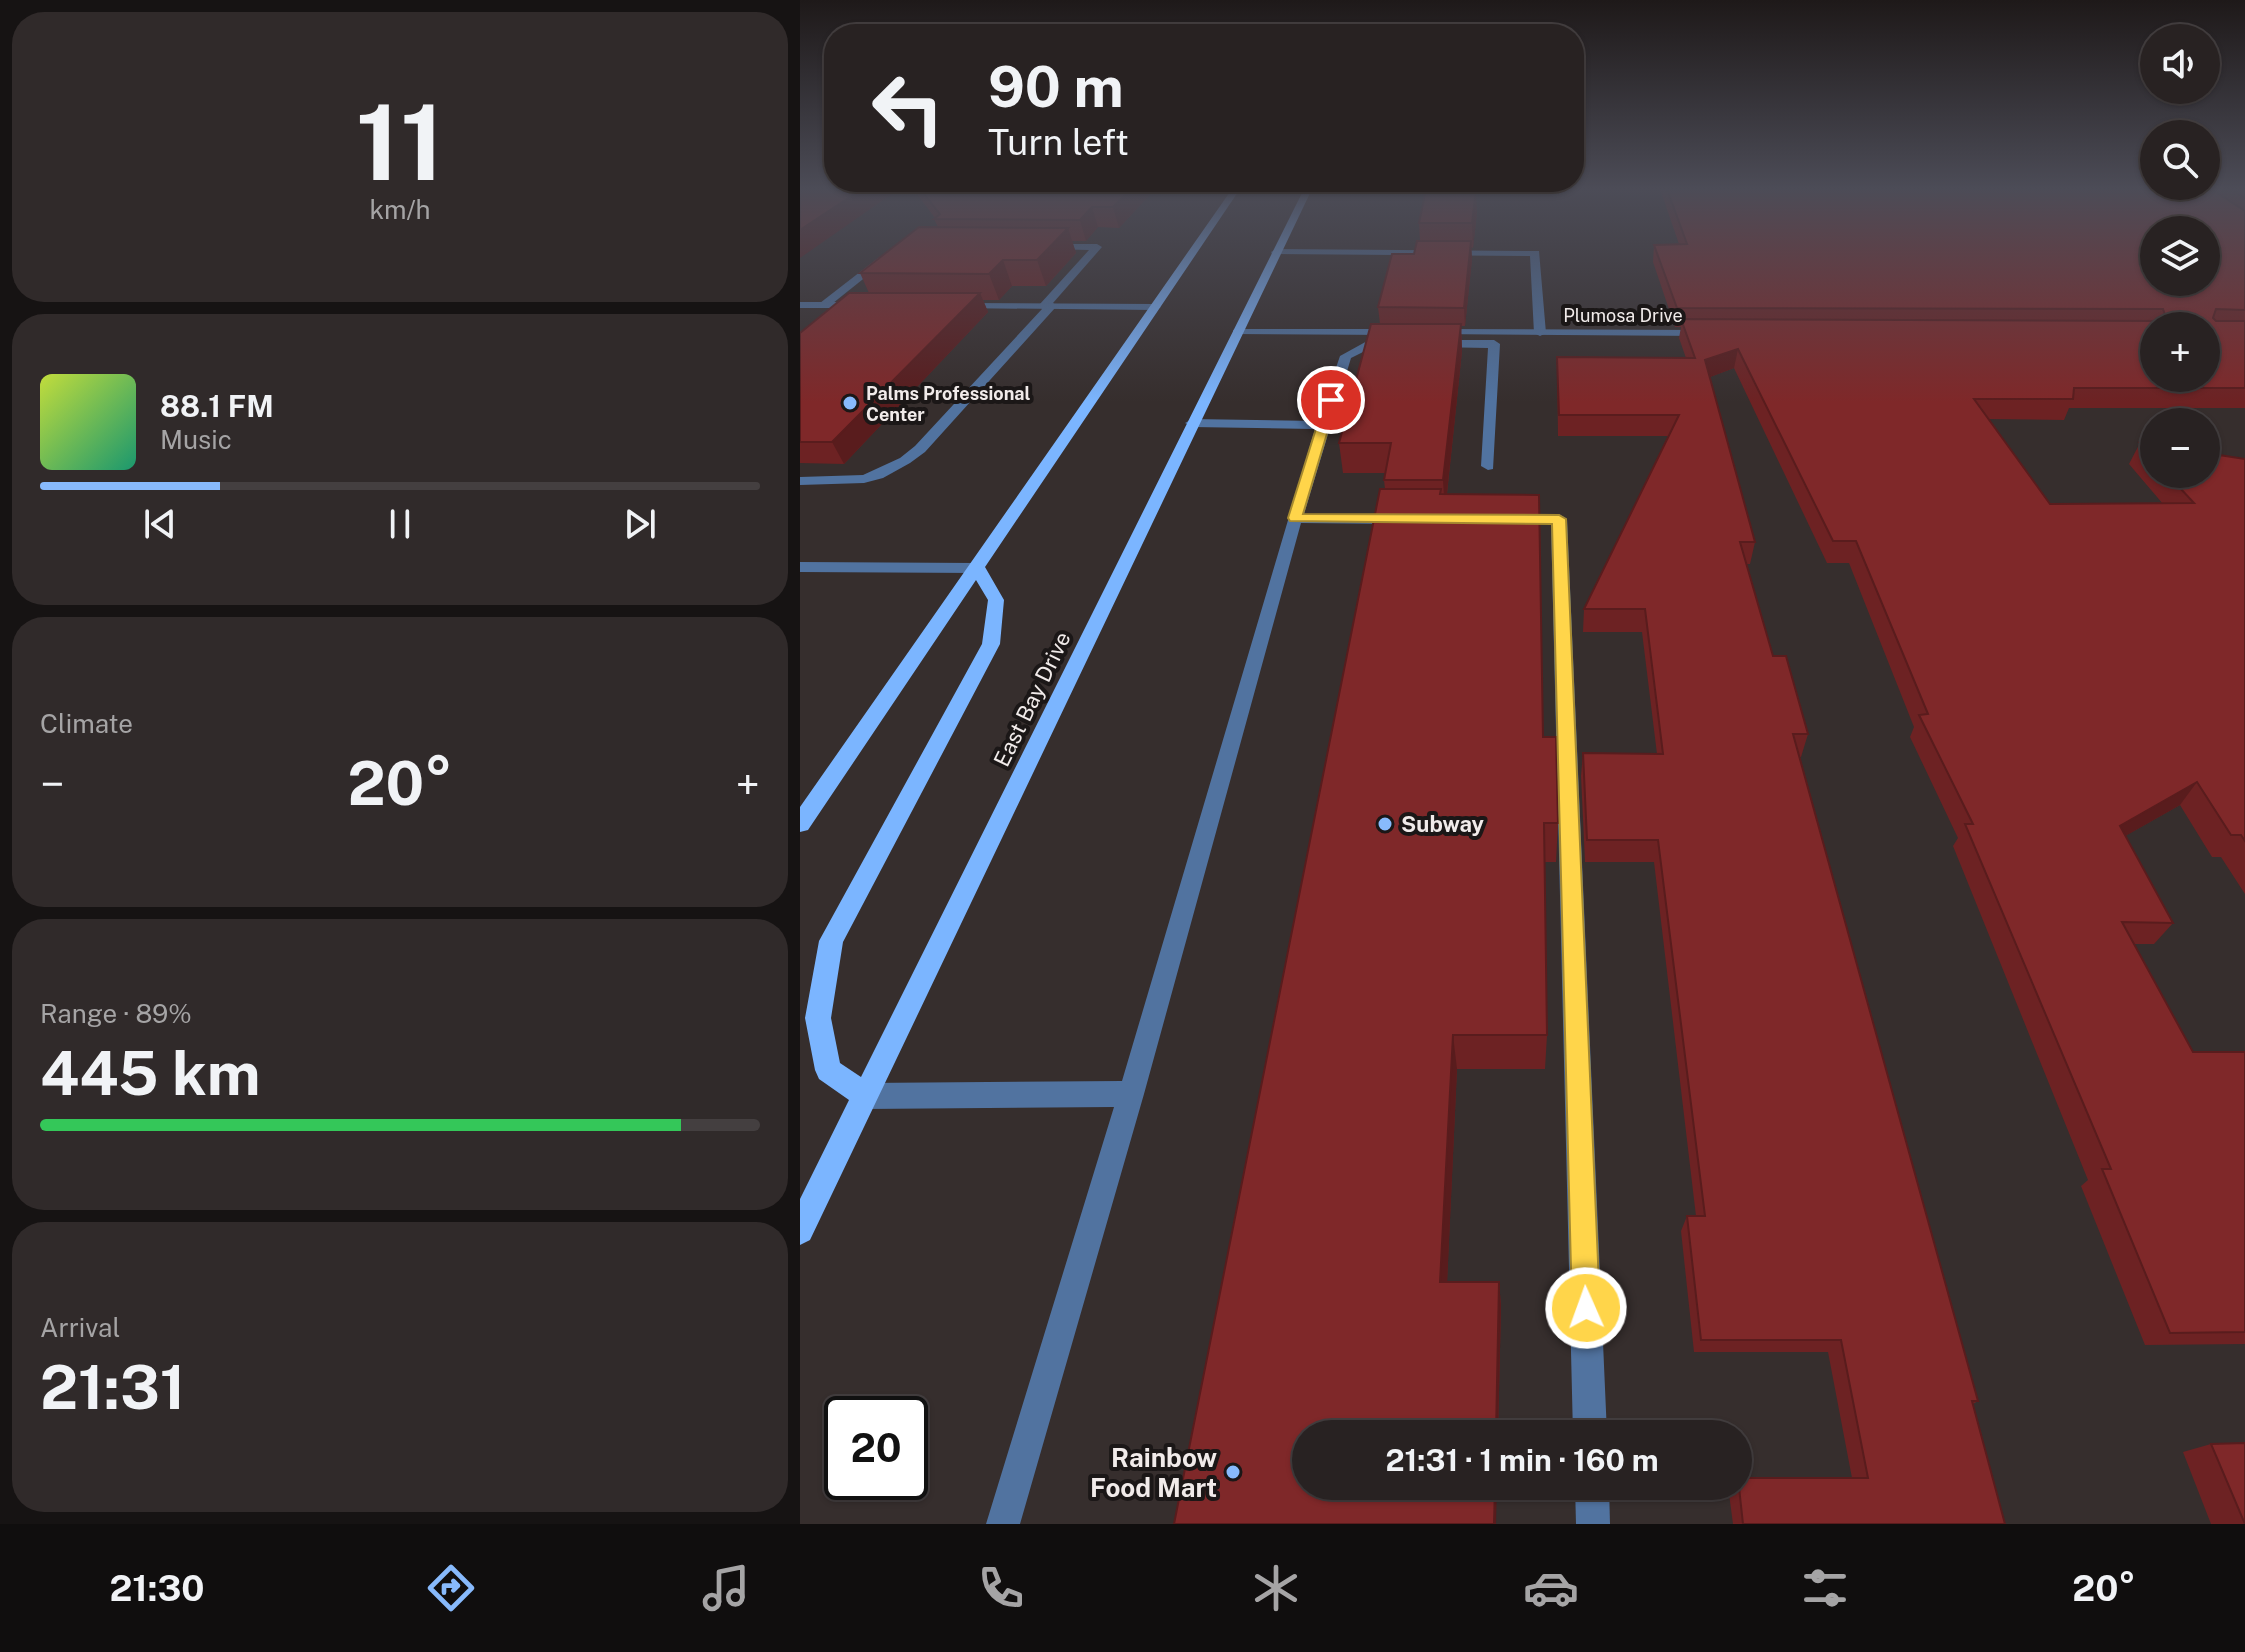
<!DOCTYPE html>
<html lang="en">
<head>
<meta charset="utf-8">
<style>
  body { margin:0; font-family:"Public Sans",sans-serif; background:#302a2a; color:#f1f3f6; height:100vh; display:flex; flex-direction:column; font-size:30px; white-space:nowrap }
  * { box-sizing:border-box; margin:0 }
  p { font-size:26px; color:#a5a4a5 }
  .icon { flex:none; width:44px; height:44px; fill:none; stroke:currentColor; stroke-width:2; stroke-linecap:round; stroke-linejoin:round }
  .map { position:relative; flex:1; overflow:hidden }
  .details { display:flex; flex-direction:column; gap:12px; padding:12px; background:#161313; width:800px }
  .details>* { flex:none }
  .top-card { position:absolute; left:24px; top:24px; width:760px; height:168px; border-radius:32px; box-shadow:0 2px 6px #0004,0 0 0 2px #443f40; background:#282222; color:#f1f3f6; overflow:hidden }
  .buttons { position:absolute; left:1340px; top:24px; display:grid; gap:16px }
  .buttons a { display:grid; place-items:center; width:80px; height:80px; border-radius:50%; background:#282222; box-shadow:0 2px 6px #0004,0 0 0 2px #443f40; font-size:40px }
  .speed { position:absolute; left:24px; top:1396px; display:flex; gap:16px; font-size:40px; font-weight:700; text-align:center }
  .speed>* { display:grid; place-content:center; width:104px; height:104px; border-radius:50%; background:#282222; box-shadow:0 2px 6px #0004,0 0 0 2px #443f40; line-height:1 }
  .speed .limit { border:4px solid #111; border-radius:12px; background:#fff; color:#111 }
  .pin { position:absolute; display:grid; place-items:center; width:68px; height:68px; color:#fff; margin:-34px; border:4px solid #fff; border-radius:50%; box-shadow:0 2px 8px #0007 }
  .me { position:absolute; width:88px; margin:-44px; rotate:358deg; stroke-linejoin:round; filter:drop-shadow(0 0 6px #0008) }
  .turn { display:flex; align-items:center; gap:28px; height:168px; padding:0 32px; font-size:36px }
  .turn .icon { width:104px; height:104px; stroke-width:2.5 }
  .turn b { display:block; font-size:56px; line-height:68px }
  .big { font-size:60px; font-weight:700; line-height:1.1 }
  .details .card { flex:1; display:flex; flex-direction:column; justify-content:center; gap:12px; min-width:0; padding:0 28px; border-radius:32px; background:#302a2a }
  .details .dial { align-items:center; gap:0 }
  .dial b { font-size:104px; line-height:1 }
  .song { display:flex; align-items:center; gap:24px }
  .cover { width:96px; height:96px; border-radius:12px; background:linear-gradient(135deg,hsl(70 70% 55%),hsl(160 70% 35%)) }
  .played { height:8px; border-radius:4px; background:linear-gradient(90deg,#88bafc 25%,#443f40 25%) }
  .keys { display:flex; justify-content:space-around; direction:ltr }
  .heat { display:flex; justify-content:space-between; align-items:center; font-size:44px; direction:ltr }
  .charge { height:12px; border-radius:6px; background:linear-gradient(90deg,#34c759 89%,#443f40 0) }
  .trip { position:absolute; left:492px; top:1420px; width:460px; height:80px; border-radius:40px; background:#282222; box-shadow:0 2px 6px #0004,0 0 0 2px #443f40; font-weight:700; line-height:80px; text-align:center }
  .tab-bar { display:flex; height:128px; justify-content:space-around; align-items:center; background:#100e0e; color:#a5a4a5 }
  .tab-bar .icon { width:56px; height:56px }
  .tab-bar .selected { color:#88bafc }
  .tab-bar b { font-size:36px; color:#f1f3f6 }
  main { display:flex; flex:1; min-height:0 }
  .map>svg:first-child { display:block }
  .lines { fill:none; stroke-linecap:round; stroke-linejoin:round }
  .lane { fill:#5173a0; fill-rule:evenodd }
  .street { fill:#5173a0; fill-rule:evenodd }
  .primary { fill:#7bb5ff; fill-rule:evenodd }
  .wall { fill:#6d2223 }
  .shaded-wall { fill:#591c1d }
  .building { fill:#7f2829; stroke:#591c1d; stroke-width:2; fill-rule:evenodd }
  .route { fill:#ffd54a; stroke:#a68a30; stroke-width:2 }
  .poi-dot { fill:#88bafc; stroke:#1b1717; stroke-width:3 }
  .labels { text-anchor:middle; dominant-baseline:central; stroke-width:8; stroke-linejoin:round; paint-order:stroke }
  .far-street-label { font-size:18px; fill:#f1ebea; stroke:#1b1717 }
  .far-poi-label { font-size:18px; font-weight:bold; fill:#f1ebea; stroke:#1b1717; text-anchor:start }
  .street-label { font-size:22px; fill:#f1ebea; stroke:#1b1717 }
  .poi-label { font-size:22px; font-weight:bold; fill:#f1ebea; stroke:#1b1717; text-anchor:start }
  .near-poi-label { font-size:26px; font-weight:bold; fill:#f1ebea; stroke:#1b1717; text-anchor:end }
</style>
</head>
<body>
<main>
<section class="details">
<div class="card dial"><b>11</b><p>km/h</p></div>
<div class="card">
<div class="song"><i class="cover"></i><div><b>88.1 FM</b><p>Music</p></div></div>
<div class="played"></div>
<div class="keys"><svg class="icon" aria-label="previous" viewBox="0 0 24 24"><path d="M18 5L8 12l10 7zM5 5v14"/></svg><svg class="icon" aria-label="pause" viewBox="0 0 24 24"><path d="M8 5v14M16 5v14"/></svg><svg class="icon" aria-label="next" viewBox="0 0 24 24"><path d="M6 5l10 7-10 7zM19 5v14"/></svg></div>
</div>
<div class="card"><p>Climate</p>
<div class="heat"><a>−</a><b class="big">20°</b><a>+</a></div>
</div>
<div class="card"><p>Range · 89%</p><b class="big">445 km</b><div class="charge"></div></div>
<div class="card"><p>Arrival</p><b class="big">21:31</b></div>
</section>
<div class="map">
<svg width="1445" height="1524" viewBox="0 0 1445 1524">
  <rect width="100%" height="100%" fill="#362e2d"/>
  <g class="lines">
    <g class="lane">
      <polygon points="246,244 297,244 302,247 253,303 257,306 255,308 125,452 110,463 83,478 64,483 0,485 0,477 63,475 100,458 115,446 242,309 240,304 289,250 249,249"/>
      <polygon points="476,249 739,251 746,333 740,336 734,333 730,256 472,254 471,252"/>
      <polygon points="78,258 87,260 28,307 20,307 20,303"/>
      <polygon points="639,336 645,340 694,340 700,344 693,469 688,470 681,466 688,348 634,347 633,340"/>
      <polygon points="569,340 590,340 596,344 590,348 571,348 551,358 504,514 598,514 606,519 598,524 501,523 344,1094 220,1524 186,1524 314,1107 65,1109 56,1105 52,1096 56,1087 65,1083 322,1081 515,429 392,427 385,423 392,419 518,421 540,356"/>
      <polygon points="714,514 759,514 767,519 807,1434 773,1434 751,524 709,522 706,519"/>
      <polygon points="0,562 177,563 185,568 177,573 0,572"/>
      <polygon points="775,1486 809,1486 810,1524 776,1524"/>
    </g>
    <g class="street">
      <polygon points="0,302 59,302 65,305 59,308 0,308"/>
      <polygon points="159,303 355,304 361,307 355,310 155,308 155,304"/>
      <polygon points="437,329 593,329 599,332 593,335 433,334 433,330"/>
      <polygon points="637,329 905,330 911,333 905,336 633,334 633,330"/>
    </g>
    <polygon class="primary" points="432,189 440,189 185,567 204,600 200,644 43,942 31,1018 40,1063 61,1077 504,189 512,189 10,1240 0,1245 0,1199 49,1100 19,1079 15,1070 5,1018 19,941 182,644 188,600 176,580 8,830 0,832 0,807"/>
  </g>
  <g class="wall">
    <polygon points="113,189 355,189 319,228 298,227 286,241 272,241 276,253 246,286 212,286 199,300 183,300 188,312 44,464 0,463 0,333 69,293 60,273 138,227 134,219 135,218"/>
    <polygon points="860,189 1445,189 1445,408 1269,408 1264,420 1189,419 1250,504 1363,504 1329,464 1340,443 1354,445 1354,474 1406,474 1445,459 1445,894 1421,857 1412,857 1380,805 1325,836 1373,923 1354,944 1334,944 1393,1052 1445,1052 1445,1344 1345,1345 1281,1186 1288,1180 1153,846 1158,838 1110,737 1114,727 1049,563 1027,563 934,368 910,377 955,542 950,564 947,564 973,656 1008,734 1001,757 1000,757 1178,1401 1173,1404 1205,1524 933,1524 928,1486 1052,1478 1028,1352 894,1352 881,1231 887,1216 896,1216 854,862 785,862 781,776 783,753 857,754 842,632 783,632 784,609 868,436 758,436 757,357 886,358 879,338 881,327 875,327 853,262 854,245 879,244"/>
    <polygon points="677,212 673,248 671,247 672,259 665,326 661,326 662,351 647,494 743,737 758,823 756,862 744,862 747,1035 745,1069 657,1069 647,1282 699,1282 701,1306 698,1434 506,1434 374,1524 585,489 584,480 586,473 543,473 539,443 580,324 578,307 614,254 620,241 619,223"/>
    <polygon points="1411,1444 1445,1524 1411,1524 1383,1452"/>
  </g>
  <g class="shaded-wall">
    <polygon points="62,189 99,189 0,258 0,230"/>
    <polygon points="331,189 355,189 319,228 313,207"/>
    <polygon points="676,189 677,212 673,248 672,223"/>
    <polygon points="292,207 298,227 286,241 280,220"/>
    <polygon points="268,228 276,253 246,286 237,260"/>
    <polygon points="671,241 672,259 665,326 664,308"/>
    <polygon points="203,260 212,286 199,300 189,274"/>
    <polygon points="180,293 188,312 44,464 32,442"/>
    <polygon points="661,324 662,351 645,511 643,480"/>
    <polygon points="938,349 934,368 902,380 905,360"/>
    <polygon points="1397,782 1380,805 1304,848 1320,826"/>
    <polygon points="653,1035 657,1069 646,1306 640,1282"/>
    <polygon points="699,1282 701,1306 698,1434 696,1434"/>
    <polygon points="695,1486 697,1486 696,1524 694,1524"/>
  </g>
  <g class="building">
    <polygon points="0,189 62,189 0,230"/>
    <polygon points="120,189 331,189 313,207 292,207 280,220 134,219 140,214"/>
    <polygon points="626,189 676,189 672,223 619,223"/>
    <path d="M867,189H1411L1445,211V310L1416,309L1413,318L1416,321H1445V388H1274L1273,399H1174L1250,504L1394,503L1367,474H1406V453L1445,459V841L1441,835H1431L1397,782L1320,826L1373,923L1322,922L1393,1052H1445V1332L1370,1333L1302,1169H1311L1165,824H1173L1119,715L1128,714L1056,541H1033L938,349L905,360L955,542H940L973,656H986L1008,734H993L1178,1401H1172L1205,1524H943L938,1478H1068L1041,1340H901L887,1216H905L858,840H787L783,753L863,754L845,609H784L879,415H759L757,357L895,358L881,319L1363,321L1366,318L1363,309L877,308L854,245L887,244ZM1354,230H1406V282H1354ZM1354,326H1406V378H1354Z"/>
    <polygon points="1431,189 1445,189 1445,198"/>
    <polygon points="119,227 268,228 237,260 203,260 189,274 60,273"/>
    <polygon points="617,241 671,241 664,308 578,307 592,254 614,254"/>
    <polygon points="49,293 180,293 32,442 0,442 0,333"/>
    <polygon points="571,324 661,324 643,480 584,480 591,443 539,443"/>
    <polygon points="1340,443 1354,445 1354,459"/>
    <polygon points="580,489 641,489 640,494 739,495 743,737 756,737 758,823 744,823 747,1035 653,1035 640,1282 699,1282 696,1434 506,1434 506,1486 695,1486 694,1524 374,1524"/>
    <polygon points="1445,1443 1445,1524 1411,1444"/>
  </g>
  <linearGradient id="sky" x2="0" y2="1"><stop stop-color="#1e1919"/><stop offset="0.47" stop-color="#4c4c57"/><stop offset="1" stop-color="#4c4c57" stop-opacity="0"/></linearGradient>
  <rect width="1445" height="402" fill="url(#sky)"/>
  <polygon class="route" points="531,396 537,400 503,514 759,515 766,519 800,1308 796,1318 786,1322 776,1318 772,1308 752,524 490,521 488,518 525,400"/>
  <g class="poi-dot">
    <circle cx="50" cy="403" r="8"/>
    <circle cx="585" cy="824" r="8"/>
    <circle cx="433" cy="1472" r="8"/>
  </g>
  <g class="labels">
    <g class="far-street-label">
      <text x="823" y="315">Plumosa Drive</text>
    </g>
    <g class="far-poi-label">
      <text x="66" y="393">Palms Professional<tspan x="66" dy="21">Center</tspan></text>
    </g>
    <g class="street-label">
      <text transform="translate(232 699) rotate(-64)">East Bay Drive</text>
    </g>
    <g class="poi-label">
      <text x="601" y="824">Subway</text>
    </g>
    <g class="near-poi-label">
      <text x="417" y="1457">Rainbow<tspan x="417" dy="30">Food Mart</tspan></text>
    </g>
  </g>
</svg>
<div class="buttons">
<a><svg class="icon" aria-label="sound" viewBox="0 0 24 24"><path d="M4 9h4l5-4v14l-5-4H4zM17 9q2 3 0 6"/></svg></a>
<a><svg class="icon" aria-label="search" viewBox="0 0 24 24"><circle cx="10" cy="10" r="6"/><path d="M15 15l6 6"/></svg></a>
<a><svg class="icon" aria-label="layers" viewBox="0 0 24 24"><path d="M12 4l9 5-9 5-9-5zM3 14l9 5 9-5"/></svg></a>
<a>+</a>
<a>−</a>
</div>
<div class="speed"><div class="limit">20</div></div>
<div class="pin" style="left:531px;top:400px;background:#d93025"><svg class="icon" aria-label="arrive" viewBox="0 0 24 24"><path d="M6 21V4h12l-3 4 3 4H6"/></svg></div>
<svg class="me" style="left:786px;top:1308px" viewBox="-20 -20 40 40"><circle r="17" fill="#ffd54a" stroke="#fff" stroke-width="3"/><path d="M0-11L8 9 0 5-8 9z" fill="#fff"/></svg>
<div class="trip">21:31 · 1 min · 160 m</div>
<div class="top-card">
<div class="turn"><svg class="icon" aria-label="left" viewBox="0 0 24 24"><path d="M17 20v-9H6M10 6l-5 5 5 5"/></svg><div><b>90 m</b>Turn left</div></div>
</div>
</div>
</main>
<nav class="tab-bar">
<b>21:30</b>
<svg class="icon selected" aria-label="directions" viewBox="0 0 24 24"><path d="M12 3l9 9-9 9-9-9zM9 14v-3h6M13 9l2 2-2 2"/></svg>
<svg class="icon" aria-label="music" viewBox="0 0 24 24"><path d="M9 18V5l10-2v13"/><circle cx="6" cy="18" r="3"/><circle cx="16" cy="16" r="3"/></svg>
<svg class="icon" aria-label="phone" viewBox="0 0 24 24"><path d="M5 4h4l2 5-3 2q2 4 5 5l2-3 5 2v4C11 20 4 13 5 4z"/></svg>
<svg class="icon" aria-label="climate" viewBox="0 0 24 24"><path d="M12 3v18M4 7l16 10M4 17L20 7"/></svg>
<svg class="icon" aria-label="car" viewBox="0 0 24 24"><path d="M5 17H2v-5l4-1 3-4h7l3 4 3 1v5h-3M9 17h6M6 11h13"/><circle cx="7" cy="17" r="2"/><circle cx="17" cy="17" r="2"/></svg>
<svg class="icon" aria-label="filters" viewBox="0 0 24 24"><path d="M4 7h16M4 17h16"/><circle cx="9" cy="7" r="2"/><circle cx="15" cy="17" r="2"/></svg>
<b>20°</b>
</nav>
</body>
</html>
